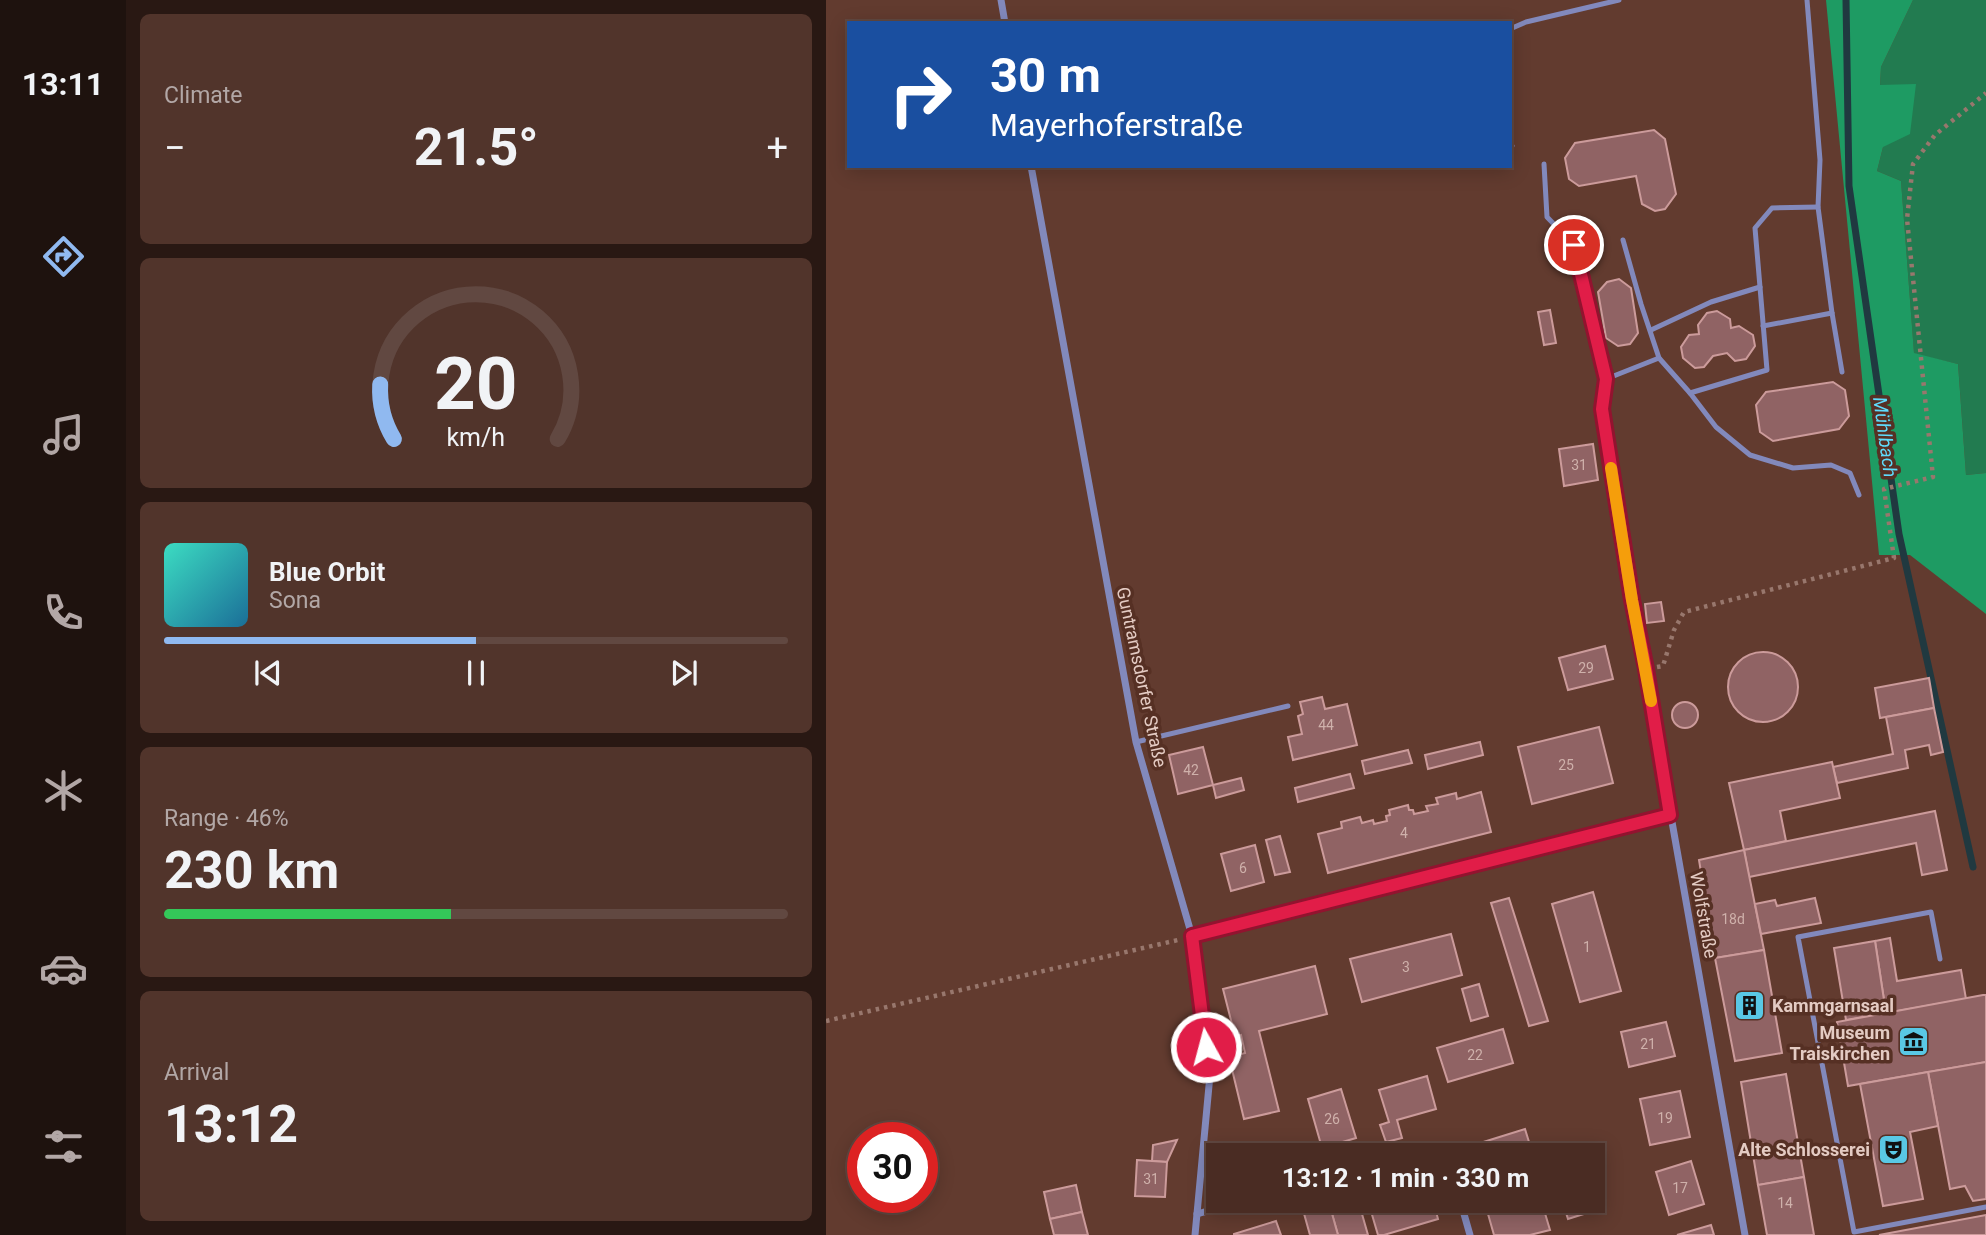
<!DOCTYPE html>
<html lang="en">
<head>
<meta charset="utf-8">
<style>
  body { margin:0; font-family:Roboto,sans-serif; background:#51342b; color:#f1f3f6; height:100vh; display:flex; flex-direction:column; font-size:26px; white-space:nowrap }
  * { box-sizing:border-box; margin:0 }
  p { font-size:23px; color:#b2a7a6 }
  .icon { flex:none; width:38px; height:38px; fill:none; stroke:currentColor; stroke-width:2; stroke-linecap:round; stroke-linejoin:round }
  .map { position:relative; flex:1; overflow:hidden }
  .sheet { display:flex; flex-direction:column; gap:14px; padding:14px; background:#291813; width:700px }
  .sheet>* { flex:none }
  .guide { position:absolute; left:21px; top:21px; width:665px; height:147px; border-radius:0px; box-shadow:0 4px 18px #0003,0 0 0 2px #614841; background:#1a4fa0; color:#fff; overflow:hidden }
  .speed { position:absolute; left:21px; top:1122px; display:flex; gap:14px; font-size:35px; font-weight:700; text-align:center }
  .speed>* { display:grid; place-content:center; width:91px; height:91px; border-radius:50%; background:#4a2c23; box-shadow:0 4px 18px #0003,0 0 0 2px #614841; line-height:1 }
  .speed .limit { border:10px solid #d22; background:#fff; color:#111 }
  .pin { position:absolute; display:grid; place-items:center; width:60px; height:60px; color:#fff; margin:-30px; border:4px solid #fff; border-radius:50%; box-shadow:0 2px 7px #0007 }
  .me { position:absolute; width:77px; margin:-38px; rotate:353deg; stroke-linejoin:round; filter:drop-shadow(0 0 5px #0008) }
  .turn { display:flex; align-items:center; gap:24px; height:147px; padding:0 28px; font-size:32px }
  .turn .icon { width:91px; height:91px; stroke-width:2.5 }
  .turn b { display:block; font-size:49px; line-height:60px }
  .big { font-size:52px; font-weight:700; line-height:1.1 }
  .sheet .tile { flex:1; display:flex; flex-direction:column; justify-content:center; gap:10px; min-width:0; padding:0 24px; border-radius:10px; background:#51342b }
  .sheet .dial { align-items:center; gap:0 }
  .dial svg { height:182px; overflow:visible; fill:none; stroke:#614841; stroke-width:7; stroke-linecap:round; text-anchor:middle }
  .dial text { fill:#f1f3f6; stroke:none }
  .song { display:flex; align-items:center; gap:21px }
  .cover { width:84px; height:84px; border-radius:10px; background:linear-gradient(135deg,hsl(170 70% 55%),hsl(200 70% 35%)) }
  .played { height:7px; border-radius:4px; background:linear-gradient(90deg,#90b9f0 50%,#614841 50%) }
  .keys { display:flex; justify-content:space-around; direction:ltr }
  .heat { display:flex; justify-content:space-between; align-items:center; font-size:38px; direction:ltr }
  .charge { height:10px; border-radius:5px; background:linear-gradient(90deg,#34c759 46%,#614841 0) }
  .trip { position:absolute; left:380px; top:1143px; width:399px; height:70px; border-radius:0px; background:#4a2c23; box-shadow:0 4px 18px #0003,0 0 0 2px #614841; font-weight:700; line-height:70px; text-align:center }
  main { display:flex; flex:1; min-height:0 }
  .tabs { display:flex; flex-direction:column; width:126px; justify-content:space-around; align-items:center; background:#1e120e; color:#b2a7a6 }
  .tabs .icon { width:49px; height:49px }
  .tabs .selected { color:#90b9f0 }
  .tabs b { font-size:32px; color:#f1f3f6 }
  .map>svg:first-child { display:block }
  .green { fill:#227b50 }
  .forest { fill:#1e9b63 }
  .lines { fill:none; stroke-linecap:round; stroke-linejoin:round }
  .stream { stroke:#203940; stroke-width:7 }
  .building { fill:#906364; stroke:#cc9b9b; stroke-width:2 }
  .path { stroke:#98776d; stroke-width:4.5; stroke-dasharray:3.5 5; stroke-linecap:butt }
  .lane { stroke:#8289bc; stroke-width:5 }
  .street { stroke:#8289bc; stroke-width:7 }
  .route-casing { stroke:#92132f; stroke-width:18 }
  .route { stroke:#e11d48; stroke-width:12 }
  .slow { stroke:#f59e0b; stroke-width:12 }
  .labels { text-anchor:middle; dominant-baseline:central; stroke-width:7; stroke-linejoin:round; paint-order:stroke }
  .number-label { font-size:14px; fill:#cfb1ab }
  .street-label { font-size:18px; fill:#e4cbc3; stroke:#563024 }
  .poi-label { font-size:18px; font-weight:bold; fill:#e4cbc3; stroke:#563024; text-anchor:end }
  .water-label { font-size:19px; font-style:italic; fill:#5fdcfd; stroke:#563024 }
</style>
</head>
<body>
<main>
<nav class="tabs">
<b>13:11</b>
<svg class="icon selected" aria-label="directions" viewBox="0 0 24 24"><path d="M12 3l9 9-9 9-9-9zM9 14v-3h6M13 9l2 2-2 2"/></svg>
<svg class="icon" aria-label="music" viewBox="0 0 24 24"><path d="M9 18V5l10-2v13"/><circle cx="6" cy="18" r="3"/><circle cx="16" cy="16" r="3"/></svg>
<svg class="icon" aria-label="phone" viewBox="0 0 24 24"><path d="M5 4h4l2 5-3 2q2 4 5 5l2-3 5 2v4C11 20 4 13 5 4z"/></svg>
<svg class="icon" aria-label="climate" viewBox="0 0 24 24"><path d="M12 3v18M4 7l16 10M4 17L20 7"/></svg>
<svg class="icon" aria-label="car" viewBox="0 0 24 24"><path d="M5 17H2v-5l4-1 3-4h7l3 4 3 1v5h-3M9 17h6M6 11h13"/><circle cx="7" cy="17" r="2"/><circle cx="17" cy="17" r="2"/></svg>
<svg class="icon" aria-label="filters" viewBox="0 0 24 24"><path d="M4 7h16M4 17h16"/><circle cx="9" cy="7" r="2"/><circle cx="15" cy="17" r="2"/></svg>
</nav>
<section class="sheet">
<div class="tile"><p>Climate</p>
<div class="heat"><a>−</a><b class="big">21.5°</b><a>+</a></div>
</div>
<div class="tile dial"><svg viewBox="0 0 100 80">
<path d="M14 69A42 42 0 1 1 86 69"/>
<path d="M14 69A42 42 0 0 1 8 45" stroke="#90b9f0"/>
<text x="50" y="56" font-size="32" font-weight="700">20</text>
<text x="50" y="72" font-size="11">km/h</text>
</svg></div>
<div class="tile">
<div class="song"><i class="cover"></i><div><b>Blue Orbit</b><p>Sona</p></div></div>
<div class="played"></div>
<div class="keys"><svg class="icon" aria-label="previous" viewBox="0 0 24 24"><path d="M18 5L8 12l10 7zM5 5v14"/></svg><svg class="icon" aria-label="pause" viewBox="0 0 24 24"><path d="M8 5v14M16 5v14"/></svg><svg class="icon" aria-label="next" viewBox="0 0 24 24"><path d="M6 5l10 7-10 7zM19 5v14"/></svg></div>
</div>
<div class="tile"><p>Range · 46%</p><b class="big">230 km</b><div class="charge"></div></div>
<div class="tile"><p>Arrival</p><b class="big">13:12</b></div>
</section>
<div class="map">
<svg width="1160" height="1235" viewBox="0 0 1160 1235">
  <rect width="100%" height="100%" fill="#623b2f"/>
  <polygon class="green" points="1087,0 1160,0 1160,473 1140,475 1132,364 1088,354 1075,181 1051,171 1057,147 1054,85 1055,67"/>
  <polygon class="forest" points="1000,0 1087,0 1055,67 1054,85 1090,84 1084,134 1057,147 1051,171 1075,181 1088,353 1132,364 1140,475 1160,473 1160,614 1084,555 1053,555"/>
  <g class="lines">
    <polyline class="stream" points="1020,0 1023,186 1073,534 1147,867"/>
  </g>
  <g class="building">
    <polygon points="828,130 839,139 850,194 839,209 829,211 816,204 810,176 753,186 743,179 739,158 749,143"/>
    <polygon points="793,279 805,288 812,333 804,344 792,346 780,338 772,292 781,282"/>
    <polygon points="724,310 730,343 718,345 712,312"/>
    <polygon points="891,311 904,319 905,328 913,326 927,335 929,346 920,359 909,361 901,353 887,356 878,367 869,368 857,358 855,347 863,335 873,334 872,325 881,313"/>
    <polygon points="1007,382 1019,390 1023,416 1013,429 947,441 934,432 930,405 940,392"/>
    <polygon points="767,444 772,480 738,486 733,449"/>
    <polygon points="835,602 838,621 821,623 819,604"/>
    <polygon points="779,646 787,679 742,690 733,658"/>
    <circle cx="937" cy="687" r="35"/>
    <polygon points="1103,678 1108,708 1054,718 1049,688"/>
    <polygon points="496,697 499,709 521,704 531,745 467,760 462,737 476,734 472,716 477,714 474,702"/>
    <circle cx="859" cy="715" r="13"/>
    <polygon points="1108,708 1117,752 1105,755 1103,745 1079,750 1082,768 1011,783 1007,767 1067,754 1060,717"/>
    <polygon points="773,727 787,783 706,804 692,747"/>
    <polygon points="654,742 657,755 602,769 599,755"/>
    <polygon points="377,747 387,785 352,794 343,755"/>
    <polygon points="582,750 586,763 539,774 536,761"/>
    <polygon points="1006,762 1014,798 954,811 960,841 918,850 903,783"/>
    <polygon points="524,774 528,788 472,802 469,788"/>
    <polygon points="415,778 418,790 390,798 387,785"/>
    <polygon points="655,792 665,832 502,873 492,834 516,828 515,822 534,817 536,823 547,820 548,824 561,821 560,816 564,815 563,810 582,805 583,810 587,810 588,814 602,811 600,806 612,804 610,798 630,793 631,799"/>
    <polygon points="1109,811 1121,870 1096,875 1090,843 923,877 918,850"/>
    <polygon points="454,836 464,872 449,875 440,840"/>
    <polygon points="429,845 438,882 405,891 395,854"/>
    <polygon points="918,850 938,950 889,958 873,860"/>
    <polygon points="767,892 795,991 754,1002 726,904"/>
    <polygon points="683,898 722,1021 703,1026 665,903"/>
    <polygon points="989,898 995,923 935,934 929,904 949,900 951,906"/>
    <polygon points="625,934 636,975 536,1002 524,959"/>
    <polygon points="1064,938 1071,981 1135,970 1140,999 1060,1013 1049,941"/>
    <polygon points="1049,941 1060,1013 1020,1020 1008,948"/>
    <polygon points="938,950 956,1053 909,1061 889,958"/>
    <polygon points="489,966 501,1014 433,1031 453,1111 418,1119 403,1057 419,1053 415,1035 409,1036 397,989"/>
    <polygon points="653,984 662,1016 645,1021 636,989"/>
    <polygon points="1157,995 1160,995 1160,1062 1022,1086 1011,1022"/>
    <polygon points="840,1022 849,1056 803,1067 795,1032"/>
    <polygon points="677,1029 687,1063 622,1082 611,1048"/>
    <polygon points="1160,1062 1160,1199 1147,1201 1139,1186 1124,1189 1102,1072"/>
    <polygon points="1102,1072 1112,1126 1084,1132 1097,1199 1057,1206 1034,1084"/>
    <polygon points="960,1074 978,1177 932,1185 915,1082"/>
    <polygon points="601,1076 610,1109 571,1120 576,1138 560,1142 554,1125 563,1122 553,1090"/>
    <polygon points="515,1089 530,1138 496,1148 482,1099"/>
    <polygon points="854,1091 864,1137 824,1145 814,1099"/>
    <polygon points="699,1129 707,1155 654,1155 651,1144"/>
    <polygon points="351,1140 341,1162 326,1161 327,1145"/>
    <polygon points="311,1160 341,1162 339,1197 309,1196"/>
    <polygon points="865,1161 878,1204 843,1215 830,1172"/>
    <polygon points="978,1177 988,1235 941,1235 932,1185"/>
    <polygon points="250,1185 256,1212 224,1219 218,1192"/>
    <polygon points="511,1200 532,1200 542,1235 512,1235 503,1203"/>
    <polygon points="607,1200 612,1219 558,1235 552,1235 542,1201"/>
    <polygon points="707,1200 715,1200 724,1230 704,1235 668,1235 662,1214"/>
    <polygon points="736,1200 758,1200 761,1213 742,1219"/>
    <polygon points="503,1203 512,1235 484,1235 477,1210"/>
    <polygon points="256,1212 262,1235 228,1235 224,1219"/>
    <polygon points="1160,1215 1160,1235 1053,1235"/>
    <polygon points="450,1221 455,1235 408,1235 408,1234"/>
    <polygon points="885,1225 888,1235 851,1235"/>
  </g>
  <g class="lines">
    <g class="path">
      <polyline points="831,667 837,666 848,630 858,612 1068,558 1058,489 1107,477 1081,219 1087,164 1109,135 1160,93"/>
      <polyline points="0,1021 352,940"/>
    </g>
    <g class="lane">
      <polyline points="981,0 994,160 992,207 1006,313 1016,372"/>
      <polyline points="684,29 700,22 793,0"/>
      <polyline points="684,145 686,146"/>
      <polyline points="718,164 721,217 748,245 780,379 776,409 806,600"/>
      <polyline points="797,240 815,304 833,358 864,393 890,427 924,455 967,468 1005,465 1024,473 1033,495"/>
      <polyline points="937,326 1006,313"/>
      <polyline points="825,330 885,302 934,287"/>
      <polyline points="780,379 833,358"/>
      <polyline points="864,393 941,370 929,228 946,208 992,207"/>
      <polyline points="310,742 462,706"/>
      <polyline points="1114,959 1105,912 972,937 1028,1232 1160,1207"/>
    </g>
    <g class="street">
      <polyline points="175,0 179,23"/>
      <polyline points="205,166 310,742 366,936 384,1075 369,1235"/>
      <polyline points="806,600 819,669 919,1235"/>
      <polyline points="366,936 844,815"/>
      <polyline points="585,1155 607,1149 616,1155"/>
      <polyline points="634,1200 644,1235"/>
      <polyline points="371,1214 420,1200"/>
    </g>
  </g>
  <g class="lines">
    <defs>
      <polyline id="route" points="380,1047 366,936 844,815 820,669 806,600 776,409 780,379 748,245"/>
    </defs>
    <use href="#route" class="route-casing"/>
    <use href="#route" class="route"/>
    <polyline class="slow" points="785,468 806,600 825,701"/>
  </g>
  <defs>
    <symbol id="building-square" viewBox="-11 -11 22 22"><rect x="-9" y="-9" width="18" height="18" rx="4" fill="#59c8e5" stroke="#563024"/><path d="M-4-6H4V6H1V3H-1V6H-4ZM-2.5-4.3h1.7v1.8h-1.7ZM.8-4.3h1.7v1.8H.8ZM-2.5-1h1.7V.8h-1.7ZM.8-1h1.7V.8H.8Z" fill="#111"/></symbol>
    <symbol id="museum-square" viewBox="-11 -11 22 22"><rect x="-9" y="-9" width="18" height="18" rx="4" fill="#59c8e5" stroke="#563024"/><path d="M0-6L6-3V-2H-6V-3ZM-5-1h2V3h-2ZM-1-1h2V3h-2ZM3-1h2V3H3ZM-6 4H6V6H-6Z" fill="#111"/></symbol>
    <symbol id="theatre-square" viewBox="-11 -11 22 22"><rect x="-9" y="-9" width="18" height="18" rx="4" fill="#59c8e5" stroke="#563024"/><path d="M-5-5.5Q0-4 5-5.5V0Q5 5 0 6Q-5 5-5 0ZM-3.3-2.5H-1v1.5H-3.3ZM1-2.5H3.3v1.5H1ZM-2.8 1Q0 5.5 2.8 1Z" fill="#111"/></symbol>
  </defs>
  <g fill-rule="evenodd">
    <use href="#building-square" x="906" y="988" width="35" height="35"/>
    <use href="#museum-square" x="1070" y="1024" width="35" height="35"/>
    <use href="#theatre-square" x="1050" y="1132" width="35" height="35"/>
  </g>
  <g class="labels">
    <g class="number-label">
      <text x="753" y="465">31</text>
      <text x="760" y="668">29</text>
      <text x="500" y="725">44</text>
      <text x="740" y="765">25</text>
      <text x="365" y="770">42</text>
      <text x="578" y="833">4</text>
      <text x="417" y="868">6</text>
      <text x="907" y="919">18d</text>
      <text x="761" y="947">1</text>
      <text x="580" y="967">3</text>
      <text x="822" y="1044">21</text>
      <text x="649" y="1055">22</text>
      <text x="839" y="1118">19</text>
      <text x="506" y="1119">26</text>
      <text x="325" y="1179">31</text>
      <text x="854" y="1188">17</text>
      <text x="959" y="1203">14</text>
    </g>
    <g class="street-label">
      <text transform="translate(316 677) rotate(78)">Guntramsdorfer Straße</text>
      <text transform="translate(878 915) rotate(80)">Wolfstraße</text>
    </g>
    <g class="poi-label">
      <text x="946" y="1005" text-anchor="start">Kammgarnsaal</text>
      <text x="1064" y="1032">Museum<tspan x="1064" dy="21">Traiskirchen</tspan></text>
      <text x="1044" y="1149">Alte Schlosserei</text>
    </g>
    <g class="water-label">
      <text transform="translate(1059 437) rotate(82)">Mühlbach</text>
    </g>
  </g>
</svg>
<div class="speed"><div class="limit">30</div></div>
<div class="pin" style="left:748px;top:245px;background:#d93025"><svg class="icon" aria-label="arrive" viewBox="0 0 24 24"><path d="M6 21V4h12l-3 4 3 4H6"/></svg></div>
<svg class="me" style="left:380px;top:1047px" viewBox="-20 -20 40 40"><circle r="17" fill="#e11d48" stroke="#fff" stroke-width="3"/><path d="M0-11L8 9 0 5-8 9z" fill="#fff"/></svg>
<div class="trip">13:12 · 1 min · 330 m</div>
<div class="guide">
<div class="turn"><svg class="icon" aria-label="right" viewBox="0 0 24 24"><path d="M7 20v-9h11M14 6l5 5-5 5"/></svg><div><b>30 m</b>Mayerhoferstraße</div></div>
</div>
</div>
</main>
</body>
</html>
